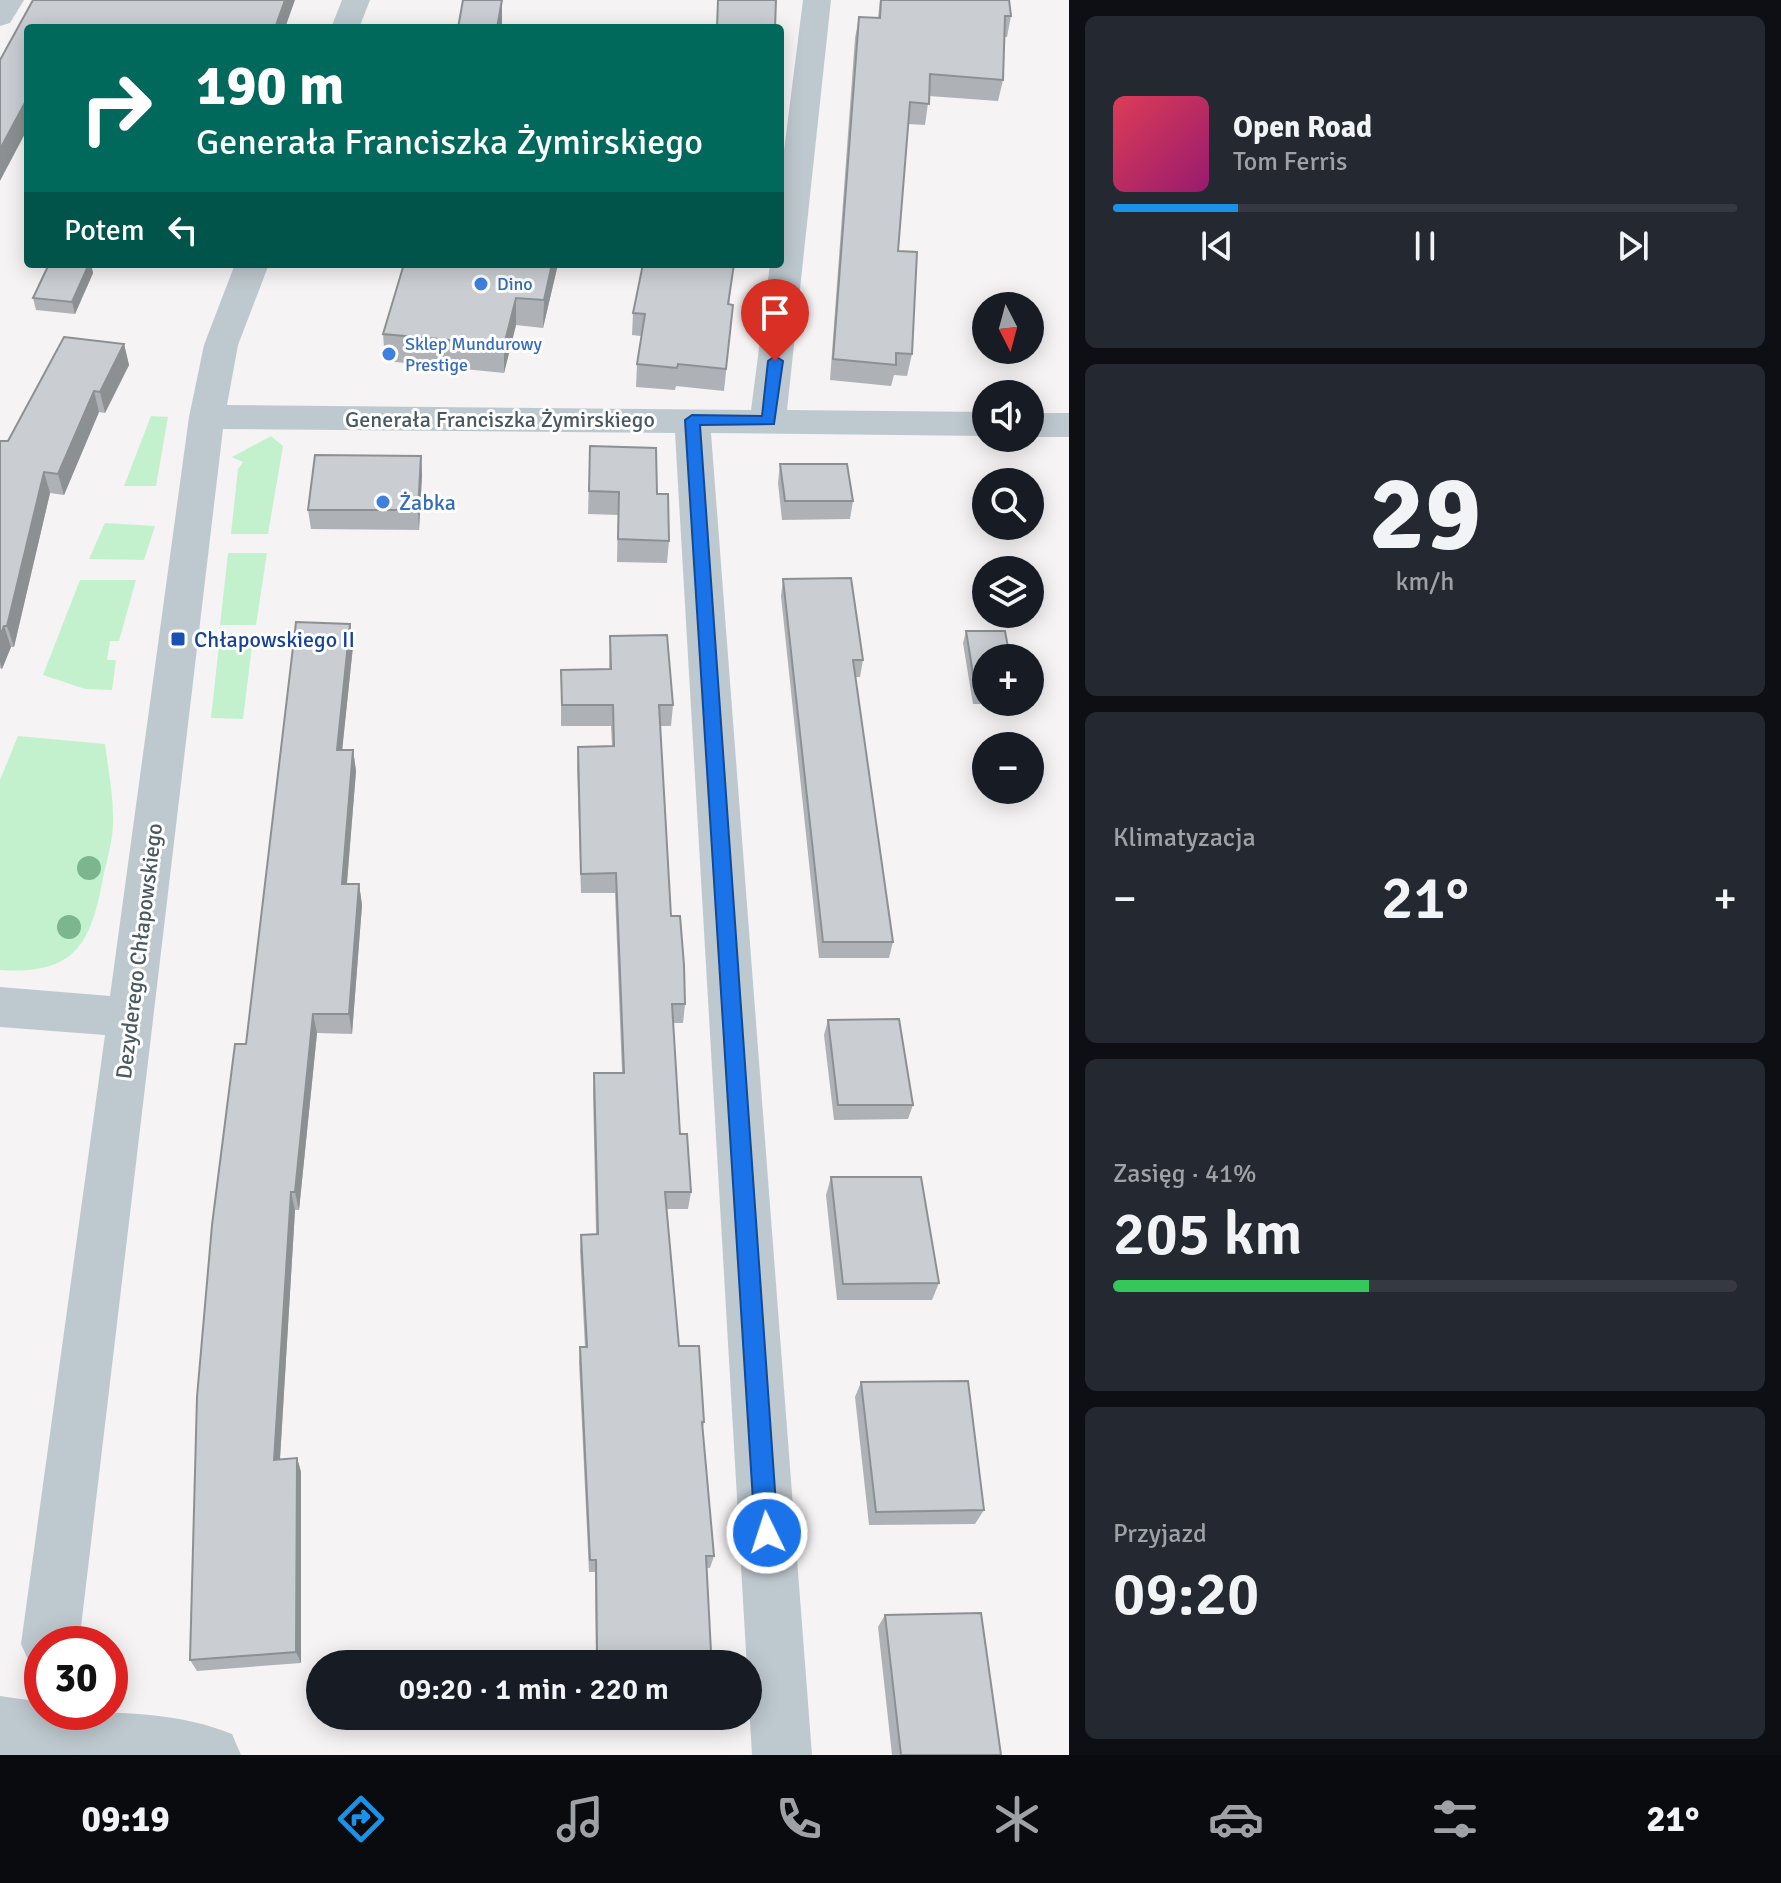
<!DOCTYPE html>
<html lang="pl">
<head>
<meta charset="utf-8">
<style>
  body { margin:0; font-family:Signika,sans-serif; background:#242831; color:#f1f3f6; height:100vh; display:flex; flex-direction:column; font-size:30px; white-space:nowrap }
  * { box-sizing:border-box; margin:0 }
  p { font-size:26px; color:#9ea1a6 }
  .icon { flex:none; width:44px; height:44px; fill:none; stroke:currentColor; stroke-width:2; stroke-linecap:round; stroke-linejoin:round }
  .map { position:relative; flex:1; overflow:hidden }
  .side { display:flex; flex-direction:column; gap:16px; padding:16px; background:#0d0f14; width:712px }
  .side>* { flex:none }
  .hud { position:absolute; left:24px; top:24px; width:760px; height:244px; border-radius:8px; box-shadow:0 4px 20px #0003; background:#00695c; color:#fff; overflow:hidden }
  .needle { width:52px; rotate:174deg }
  .tools { position:absolute; left:972px; top:292px; display:grid; gap:16px }
  .tools a { display:grid; place-items:center; width:72px; height:72px; border-radius:50%; background:#171b24; box-shadow:0 4px 20px #0003; font-size:40px }
  .speed { position:absolute; left:24px; top:1626px; display:flex; gap:16px; font-size:40px; font-weight:700; text-align:center }
  .speed>* { display:grid; place-content:center; width:104px; height:104px; border-radius:50%; background:#171b24; box-shadow:0 4px 20px #0003; line-height:1 }
  .speed .limit { border:12px solid #d22; background:#fff; color:#111 }
  .pin { position:absolute; display:grid; place-items:center; width:68px; height:68px; color:#fff; margin:-82px -34px; border-radius:50% 50% 50% 0; rotate:-45deg; box-shadow:0 0 8px #0007 }
  .pin .icon { rotate:45deg }
  .me { position:absolute; width:88px; margin:-44px; rotate:356deg; stroke-linejoin:round; filter:drop-shadow(0 0 6px #0008) }
  .turn { display:flex; align-items:center; gap:28px; height:168px; padding:0 40px; font-size:36px }
  .turn .icon { width:104px; height:104px; stroke-width:2.5 }
  .turn b { display:block; font-size:56px; line-height:68px }
  .then { display:flex; align-items:center; height:76px; padding:0 40px; background:#0003; gap:16px; font-size:30px }
  .big { font-size:60px; font-weight:600; line-height:1.1 }
  .side .widget { flex:1; display:flex; flex-direction:column; justify-content:center; gap:12px; min-width:0; padding:0 28px; border-radius:12px; background:#242831 }
  .side .dial { align-items:center; gap:0 }
  .dial b { font-size:104px; line-height:1 }
  .song { display:flex; align-items:center; gap:24px }
  .cover { width:96px; height:96px; border-radius:12px; background:linear-gradient(135deg,hsl(350 70% 55%),hsl(320 70% 35%)) }
  .played { height:8px; border-radius:4px; background:linear-gradient(90deg,#1a92e7 20%,#363941 20%) }
  .keys { display:flex; justify-content:space-around; direction:ltr }
  .heat { display:flex; justify-content:space-between; align-items:center; font-size:44px; direction:ltr }
  .charge { height:12px; border-radius:6px; background:linear-gradient(90deg,#34c759 41%,#363941 0) }
  .trip { position:absolute; left:306px; top:1650px; width:456px; height:80px; border-radius:40px; background:#171b24; box-shadow:0 4px 20px #0003; font-weight:600; line-height:80px; text-align:center }
  .menu { display:flex; height:128px; justify-content:space-around; align-items:center; background:#090b0e; color:#9ea1a6 }
  .menu .icon { width:56px; height:56px }
  .menu .selected { color:#1a92e7 }
  .menu b { font-size:36px; color:#f1f3f6 }
  main { display:flex; flex:1; min-height:0 }
  .map>svg:first-child { display:block }
  .green { fill:#c3f1ce }
  .lines { fill:none; stroke-linecap:round; stroke-linejoin:round }
  .minor { fill:#bec9cf; fill-rule:evenodd }
  .tree { fill:#7bb68f }
  .wall { fill:#aeb1b5 }
  .shaded-wall { fill:#8d9093 }
  .building { fill:#caced2; stroke:#8d9093; stroke-width:2 }
  .route { fill:#1a73e8; stroke:#114b97; stroke-width:2 }
  .shop-dot { fill:#3f7fe0; stroke:#fff; stroke-width:3 }
  .transit-dot { fill:#1a4fb4; stroke:#fff; stroke-width:3 }
  .labels { text-anchor:middle; dominant-baseline:central; stroke-width:6; stroke-linejoin:round; paint-order:stroke }
  .far-shop-label { font-size:18px; fill:#366cbe; stroke:#fff; text-anchor:start }
  .street-label { font-size:22px; fill:#4a5960; stroke:#fff }
  .shop-label { font-size:22px; fill:#366cbe; stroke:#fff; text-anchor:start }
  .transit-label { font-size:22px; fill:#164399; stroke:#fff; text-anchor:start }
</style>
</head>
<body>
<main>
<div class="map">
<svg width="1069" height="1755" viewBox="0 0 1069 1755">
  <rect width="100%" height="100%" fill="#f5f3f3"/>
  <g class="green">
    <polygon points="151,416 168,417 156,486 124,486"/>
    <polygon points="271,436 283,446 268,534 231,534 238,469 243,462 232,457"/>
    <polygon points="105,523 155,526 144,560 89,559"/>
    <polygon points="228,553 267,553 256,625 220,625"/>
    <polygon points="80,580 136,580 119,641 110,641 107,660 116,660 112,690 85,689 43,675"/>
    <polygon points="219,645 252,646 243,719 211,718"/>
    <path d="M18,736L105,744C108,768 113,793 113,817C114,837 107,859 103,878C91,944 75,975 0,970V780Z"/>
  </g>
  <g class="lines">
    <g class="minor">
      <polygon points="0,0 24,0 10,23 0,26"/>
      <polygon points="342,0 370,0 359,28 331,28"/>
      <polygon points="803,0 831,0 787,410 986,412 986,436 711,433 812,1755 752,1755 675,433 223,429 79,1644 42,1644 42,1669 30,1664 21,1644 105,1035 0,1027 0,987 110,996 189,417 204,345 235,264 269,264 238,345 227,405 751,410 770,264 780,264 780,182"/>
      <rect x="1030" y="413" width="39" height="24"/>
      <path d="M0,1696L42,1702V1712C104,1712 174,1710 232,1734L241,1755H0Z"/>
    </g>
  </g>
  <g class="tree">
    <circle cx="89" cy="868" r="12"/>
    <circle cx="69" cy="927" r="12"/>
  </g>
  <g class="wall">
    <polygon points="880,0 1009,0 1011,16 1007,37 1004,37 1003,80 998,101 929,96 925,125 908,124 898,251 912,354 907,376 894,375 891,386 830,380 855,38 859,17 878,18"/>
    <polygon points="49,264 91,264 93,273 75,314 36,310 33,298"/>
    <polygon points="404,264 558,264 543,328 516,325 504,373 385,361 383,334"/>
    <polygon points="643,264 734,264 729,305 733,305 724,391 676,386 675,390 636,387 637,364 641,336 632,335 633,313"/>
    <polygon points="124,344 129,365 105,413 99,412 64,495 50,493 14,647 11,647 2,669 0,668 0,441 8,441"/>
    <polygon points="590,446 657,494 669,541 667,563 617,562 618,515 588,514"/>
    <polygon points="421,456 422,475 419,530 311,529 308,510"/>
    <polygon points="780,464 853,501 850,519 782,520 778,483"/>
    <polygon points="783,579 863,660 860,677 855,677 893,942 889,958 819,958 781,596"/>
    <polygon points="350,624 353,646 342,750 353,750 356,771 347,884 359,884 362,905 352,1034 317,1033 299,1210 295,1210 280,1460 297,1458 301,1472 301,1663 197,1671 190,1660 246,1044"/>
    <polygon points="966,631 986,658 986,702 1014,702 1013,704 973,704 963,643"/>
    <polygon points="610,636 673,705 671,726 660,726 671,916 685,1004 683,1023 673,1023 680,1134 691,1192 688,1209 667,1209 679,1346 704,1422 702,1431 714,1556 710,1568 707,1568 711,1652 707,1663 596,1661 595,1572 589,1572 579,1362 580,1347 585,1347 580,1251 581,1235 596,1234 593,1091 594,1073 622,1073 615,893 581,893 577,767 578,747 612,746 611,726 561,726 561,670 609,669"/>
    <polygon points="828,1020 913,1105 908,1119 834,1120 824,1035"/>
    <polygon points="831,1177 939,1283 932,1300 837,1300 826,1195"/>
    <polygon points="861,1382 984,1510 975,1524 869,1525 855,1397"/>
    <polygon points="885,1615 1001,1755 892,1755 878,1627"/>
  </g>
  <g class="shaded-wall">
    <polygon points="285,0 295,0 285,28 275,28"/>
    <polygon points="502,0 502,28 497,28"/>
    <polygon points="28,97 28,128 0,181 0,149"/>
    <polygon points="89,264 91,264 93,273 75,314 72,302"/>
    <polygon points="552,264 558,264 543,328 544,300"/>
    <polygon points="516,298 516,325 504,373 504,345"/>
    <polygon points="124,344 129,365 105,413 100,392"/>
    <polygon points="94,391 99,412 64,495 58,474"/>
    <polygon points="421,456 422,475 419,530 418,510"/>
    <polygon points="44,472 50,493 14,647 7,626"/>
    <polygon points="350,624 353,646 340,771 337,750"/>
    <polygon points="4,626 11,647 2,669 0,662 0,636"/>
    <polygon points="353,750 356,771 345,905 342,884"/>
    <polygon points="359,884 362,905 352,1034 349,1014"/>
    <polygon points="313,1014 317,1033 299,1210 295,1192"/>
    <polygon points="291,1192 295,1210 279,1474 274,1460"/>
    <polygon points="297,1458 301,1472 301,1663 296,1652"/>
  </g>
  <g class="building">
    <polygon points="33,0 285,0 275,28 28,28 28,97 0,149 0,60"/>
    <polygon points="463,0 502,0 497,28 458,28"/>
    <polygon points="718,0 776,0 775,28 717,28"/>
    <polygon points="881,0 1009,0 1011,16 1005,16 1003,80 930,74 929,104 910,102 898,251 917,252 912,354 896,353 896,365 833,359 859,17 880,18"/>
    <polygon points="49,264 89,264 72,302 33,298"/>
    <polygon points="404,264 552,264 544,300 516,298 504,345 383,334"/>
    <polygon points="643,264 734,264 728,304 733,305 726,369 678,364 677,368 637,364 645,314 633,313"/>
    <polygon points="64,337 124,344 100,392 94,391 58,474 44,472 7,626 4,626 0,636 0,441 8,441"/>
    <polygon points="590,446 656,448 657,494 668,494 669,541 618,539 619,492 589,491"/>
    <polygon points="315,455 421,456 418,510 308,510"/>
    <polygon points="780,464 847,464 853,501 785,501"/>
    <polygon points="851,578 863,660 853,660 893,942 823,942 783,579"/>
    <polygon points="296,622 350,624 337,750 353,750 342,884 359,884 349,1014 313,1014 295,1192 291,1192 274,1460 297,1458 296,1652 190,1660 197,1397 212,1225 235,1044 246,1044"/>
    <polygon points="966,631 1005,631 1010,658 986,658 986,693 976,692"/>
    <polygon points="667,635 673,705 659,705 671,916 680,916 684,965 685,1004 672,1004 680,1134 687,1134 691,1192 665,1192 679,1346 699,1346 704,1422 702,1422 714,1556 706,1556 711,1652 597,1651 596,1560 590,1560 580,1347 587,1347 581,1235 598,1234 594,1073 624,1073 616,873 581,874 578,747 614,746 613,705 562,705 561,670 611,669 610,636"/>
    <polygon points="899,1019 913,1105 838,1105 828,1020"/>
    <polygon points="831,1177 921,1177 939,1283 843,1284"/>
    <polygon points="968,1381 984,1510 876,1512 861,1382"/>
    <polygon points="981,1613 1001,1755 901,1755 885,1615"/>
  </g>
  <polygon class="route" points="775,356 783,361 774,424 700,425 778,1533 775,1541 767,1544 758,1541 755,1533 685,420 692,415 762,416 768,361"/>
  <g class="shop-dot">
    <circle cx="481" cy="284" r="8"/>
    <circle cx="389" cy="354" r="8"/>
    <circle cx="383" cy="502" r="8"/>
  </g>
  <rect class="transit-dot" x="170" y="631" width="16" height="16" rx="4"/>
  <g class="labels">
    <g class="far-shop-label">
      <text x="497" y="284">Dino</text>
      <text x="405" y="344">Sklep Mundurowy<tspan x="405" dy="21">Prestige</tspan></text>
    </g>
    <g class="street-label">
      <text x="500" y="419">Generała Franciszka Żymirskiego</text>
      <text transform="translate(139 951) rotate(-83)">Dezyderego Chłapowskiego</text>
    </g>
    <g class="shop-label">
      <text x="399" y="502">Żabka</text>
    </g>
    <g class="transit-label">
      <text x="194" y="639">Chłapowskiego II</text>
    </g>
  </g>
</svg>
<div class="tools">
<a><svg class="needle" viewBox="-14 -14 28 28"><path d="M0-13l5 13h-10z" fill="#e53935"/><path d="M0 13l5-13h-10z" fill="#9ea1a6"/></svg></a>
<a><svg class="icon" aria-label="sound" viewBox="0 0 24 24"><path d="M4 9h4l5-4v14l-5-4H4zM17 9q2 3 0 6"/></svg></a>
<a><svg class="icon" aria-label="search" viewBox="0 0 24 24"><circle cx="10" cy="10" r="6"/><path d="M15 15l6 6"/></svg></a>
<a><svg class="icon" aria-label="layers" viewBox="0 0 24 24"><path d="M12 4l9 5-9 5-9-5zM3 14l9 5 9-5"/></svg></a>
<a>+</a>
<a>−</a>
</div>
<div class="speed"><div class="limit">30</div></div>
<div class="pin" style="left:775px;top:361px;background:#d93025"><svg class="icon" aria-label="arrive" viewBox="0 0 24 24"><path d="M6 21V4h12l-3 4 3 4H6"/></svg></div>
<svg class="me" style="left:767px;top:1533px" viewBox="-20 -20 40 40"><circle r="17" fill="#1a73e8" stroke="#fff" stroke-width="3"/><path d="M0-11L8 9 0 5-8 9z" fill="#fff"/></svg>
<div class="trip">09:20 · 1 min · 220 m</div>
<div class="hud">
<div class="turn"><svg class="icon" aria-label="right" viewBox="0 0 24 24"><path d="M7 20v-9h11M14 6l5 5-5 5"/></svg><div><b>190 m</b>Generała Franciszka Żymirskiego</div></div>
<div class="then">Potem<svg class="icon" aria-label="left" viewBox="0 0 24 24"><path d="M17 20v-9H6M10 6l-5 5 5 5"/></svg></div>
</div>
</div>
<section class="side">
<div class="widget">
<div class="song"><i class="cover"></i><div><b>Open Road</b><p>Tom Ferris</p></div></div>
<div class="played"></div>
<div class="keys"><svg class="icon" aria-label="previous" viewBox="0 0 24 24"><path d="M18 5L8 12l10 7zM5 5v14"/></svg><svg class="icon" aria-label="pause" viewBox="0 0 24 24"><path d="M8 5v14M16 5v14"/></svg><svg class="icon" aria-label="next" viewBox="0 0 24 24"><path d="M6 5l10 7-10 7zM19 5v14"/></svg></div>
</div>
<div class="widget dial"><b>29</b><p>km/h</p></div>
<div class="widget"><p>Klimatyzacja</p>
<div class="heat"><a>−</a><b class="big">21°</b><a>+</a></div>
</div>
<div class="widget"><p>Zasięg · 41%</p><b class="big">205 km</b><div class="charge"></div></div>
<div class="widget"><p>Przyjazd</p><b class="big">09:20</b></div>
</section>
</main>
<nav class="menu">
<b>09:19</b>
<svg class="icon selected" aria-label="directions" viewBox="0 0 24 24"><path d="M12 3l9 9-9 9-9-9zM9 14v-3h6M13 9l2 2-2 2"/></svg>
<svg class="icon" aria-label="music" viewBox="0 0 24 24"><path d="M9 18V5l10-2v13"/><circle cx="6" cy="18" r="3"/><circle cx="16" cy="16" r="3"/></svg>
<svg class="icon" aria-label="phone" viewBox="0 0 24 24"><path d="M5 4h4l2 5-3 2q2 4 5 5l2-3 5 2v4C11 20 4 13 5 4z"/></svg>
<svg class="icon" aria-label="climate" viewBox="0 0 24 24"><path d="M12 3v18M4 7l16 10M4 17L20 7"/></svg>
<svg class="icon" aria-label="car" viewBox="0 0 24 24"><path d="M5 17H2v-5l4-1 3-4h7l3 4 3 1v5h-3M9 17h6M6 11h13"/><circle cx="7" cy="17" r="2"/><circle cx="17" cy="17" r="2"/></svg>
<svg class="icon" aria-label="filters" viewBox="0 0 24 24"><path d="M4 7h16M4 17h16"/><circle cx="9" cy="7" r="2"/><circle cx="15" cy="17" r="2"/></svg>
<b>21°</b>
</nav>
</body>
</html>
